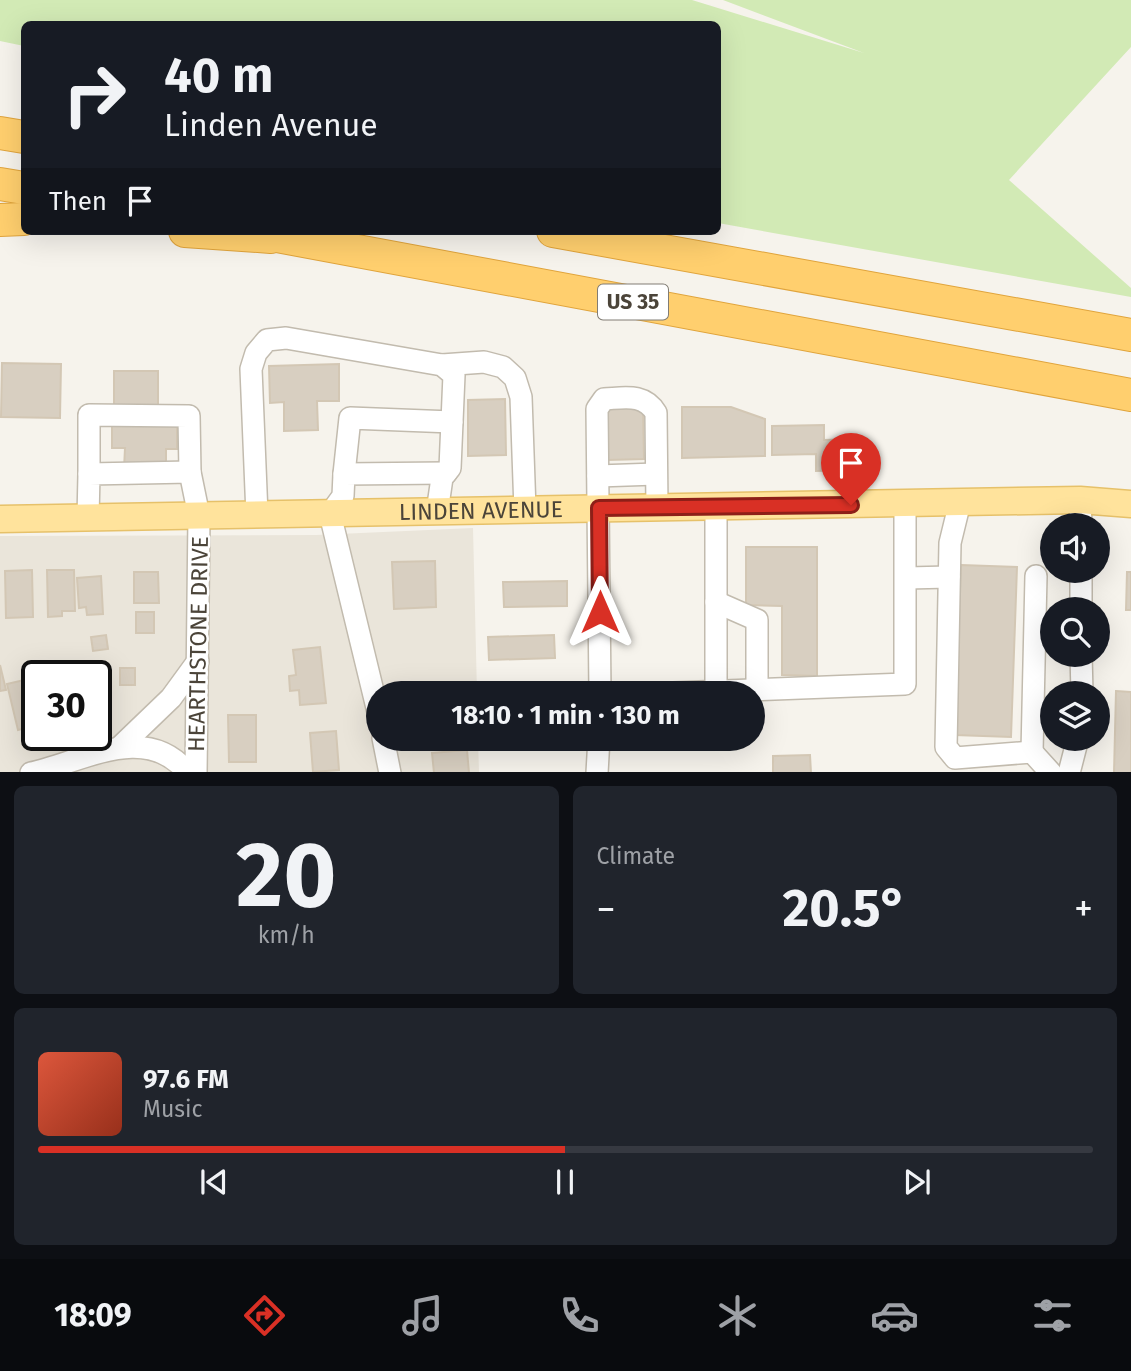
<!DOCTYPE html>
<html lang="en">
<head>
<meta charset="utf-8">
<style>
  body { margin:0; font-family:"Fira Sans",sans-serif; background:#20242c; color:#f1f3f6; height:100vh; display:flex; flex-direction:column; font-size:26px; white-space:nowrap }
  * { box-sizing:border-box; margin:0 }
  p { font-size:23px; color:#9ea1a6 }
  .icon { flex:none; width:38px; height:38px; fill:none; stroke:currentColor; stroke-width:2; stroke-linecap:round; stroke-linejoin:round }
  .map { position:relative; height:772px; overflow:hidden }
  .details { display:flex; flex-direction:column; gap:14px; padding:14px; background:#0d0f14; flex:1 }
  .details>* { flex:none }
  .guide { position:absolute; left:21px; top:21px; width:700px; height:214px; border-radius:10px; box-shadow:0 7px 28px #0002; background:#171b24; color:#f1f3f6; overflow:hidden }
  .controls { position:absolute; left:1040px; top:513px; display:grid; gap:14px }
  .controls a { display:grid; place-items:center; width:70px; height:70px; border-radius:50%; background:#171b24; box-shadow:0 7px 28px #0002; font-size:35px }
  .speed { position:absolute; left:21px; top:660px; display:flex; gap:14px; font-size:35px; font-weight:700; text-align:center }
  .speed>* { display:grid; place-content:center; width:91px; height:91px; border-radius:50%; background:#171b24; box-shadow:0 7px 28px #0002; line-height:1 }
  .speed .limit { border:4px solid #111; border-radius:10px; background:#fff; color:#111 }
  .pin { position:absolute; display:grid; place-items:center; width:60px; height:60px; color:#fff; margin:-72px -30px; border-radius:50% 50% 50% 0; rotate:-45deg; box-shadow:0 0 7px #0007 }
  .pin .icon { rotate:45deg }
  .me { position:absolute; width:77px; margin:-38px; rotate:0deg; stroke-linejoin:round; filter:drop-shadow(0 0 5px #0008) }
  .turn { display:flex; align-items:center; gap:24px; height:147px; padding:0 28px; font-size:32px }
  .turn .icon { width:91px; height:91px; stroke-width:2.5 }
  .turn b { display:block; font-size:49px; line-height:60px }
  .then { display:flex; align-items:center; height:66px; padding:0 28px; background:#0003; gap:14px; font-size:26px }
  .big { font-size:52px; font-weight:700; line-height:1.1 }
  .details .tile { flex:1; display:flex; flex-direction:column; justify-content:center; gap:10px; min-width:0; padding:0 24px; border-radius:10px; background:#20242c }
  .details .dial { align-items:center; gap:0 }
  .dial b { font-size:91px; line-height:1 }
  .song { display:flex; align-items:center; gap:21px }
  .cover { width:84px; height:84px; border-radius:10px; background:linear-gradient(135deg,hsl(10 70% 55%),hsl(10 70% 35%)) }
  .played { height:7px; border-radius:4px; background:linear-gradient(90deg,#d93025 50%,#363941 50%) }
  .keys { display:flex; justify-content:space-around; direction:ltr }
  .heat { display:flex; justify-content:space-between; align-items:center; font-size:38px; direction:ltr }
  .details .tiles { flex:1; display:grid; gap:14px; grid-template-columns:1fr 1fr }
  .tile:last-child { grid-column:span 2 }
  .trip { position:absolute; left:366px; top:681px; width:399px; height:70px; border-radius:35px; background:#171b24; box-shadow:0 7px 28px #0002; font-weight:700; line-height:70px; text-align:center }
  .tabs { display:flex; height:112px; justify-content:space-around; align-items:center; background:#090b0e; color:#9ea1a6 }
  .tabs .icon { width:49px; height:49px }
  .tabs .on { color:#d93025 }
  .tabs b { font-size:32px; color:#f1f3f6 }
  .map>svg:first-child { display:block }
  .residential { fill:#eae5da; fill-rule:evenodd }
  .green { fill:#d2eab5 }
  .building { fill:#d8cfc1; stroke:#d3c7b4; stroke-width:2 }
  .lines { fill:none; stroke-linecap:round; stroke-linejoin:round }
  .minor-casing { stroke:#c2bbae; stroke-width:24 }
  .major-casing { stroke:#e6c16a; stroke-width:29 }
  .highway-casing { stroke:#e0a43c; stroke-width:34 }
  .minor { stroke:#fff; stroke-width:21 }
  .major { stroke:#ffe39c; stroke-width:26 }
  .highway { stroke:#ffcf6e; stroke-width:32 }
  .route-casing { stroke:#8d1f18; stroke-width:18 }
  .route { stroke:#d93025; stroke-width:12 }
  .labels { text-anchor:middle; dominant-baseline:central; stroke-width:5; stroke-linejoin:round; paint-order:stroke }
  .shield { fill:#fff; stroke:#817c74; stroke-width:2 }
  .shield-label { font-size:21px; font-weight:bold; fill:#4b4439 }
  .street-label { font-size:23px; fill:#4b4439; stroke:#fff }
</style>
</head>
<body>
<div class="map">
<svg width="1131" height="773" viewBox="0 0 1131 773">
  <rect width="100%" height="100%" fill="#f6f3ec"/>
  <path class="residential" d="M473,528L477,693H378V738L478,739L479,772H0V536L316,535ZM37,676H96V735H37Z"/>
  <polygon class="green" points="0,0 692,0 864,53 723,0 1131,0 1131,47 1009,180 1131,288 1131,297 718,223 718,24 24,24 24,46 0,41"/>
  <g class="building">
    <polygon points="2,363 61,364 60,418 1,417"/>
    <polygon points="339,364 339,401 317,401 318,430 284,431 284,402 270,403 269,366"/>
    <rect x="114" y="371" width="44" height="38"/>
    <polygon points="505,399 506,455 468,456 468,400"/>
    <polygon points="643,407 644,459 608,460 607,408"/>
    <polygon points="682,407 731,407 765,419 765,456 682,458"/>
    <polygon points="112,425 177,425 177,449 166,449 166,469 124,469 125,448 112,448"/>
    <polygon points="824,425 824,440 851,439 852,470 816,471 816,454 772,455 772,426"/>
    <polygon points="746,547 817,547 817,676 782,675 782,606 746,605"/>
    <polygon points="435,561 436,607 394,609 392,562"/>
    <polygon points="961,565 1017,567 1011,737 955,735"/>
    <polygon points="32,570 33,617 6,618 5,571"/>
    <polygon points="47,570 74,570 75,611 62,611 62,616 48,617"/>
    <polygon points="134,572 158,572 159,603 134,603"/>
    <polygon points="1127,572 1131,572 1131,610 1126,610"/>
    <polygon points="101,576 103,614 87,615 86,607 79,608 77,578"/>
    <polygon points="567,581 567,606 504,607 503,582"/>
    <rect x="136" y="612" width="18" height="21"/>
    <polygon points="106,635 108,649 93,651 91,637"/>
    <polygon points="554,635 555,658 489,660 488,637"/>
    <polygon points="320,647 326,703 300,705 299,690 290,691 289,676 296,675 293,650"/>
    <polygon points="0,665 6,690 0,691"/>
    <rect x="120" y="668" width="15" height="17"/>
    <polygon points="37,677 37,725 18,730 7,684"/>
    <polygon points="1116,691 1131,692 1131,773 1114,773"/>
    <polygon points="228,715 256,715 256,762 229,762"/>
    <polygon points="336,731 339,770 313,772 310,733"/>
    <polygon points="467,750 469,773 434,773 432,753"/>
    <polygon points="810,755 811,773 773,773 773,756"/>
  </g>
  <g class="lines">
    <defs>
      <g id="minor">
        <polyline points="442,365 484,362 503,367 515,378 521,397 525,510"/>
        <polyline points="89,474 89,415 189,416 190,472"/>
        <polyline points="344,474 350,418 452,422"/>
        <polyline points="598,476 656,474"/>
        <polyline points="1080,500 1081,525"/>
        <polyline points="960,502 950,543 946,747 955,758 1032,752 1051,773"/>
        <polyline points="716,506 716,691"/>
        <polyline points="257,515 251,369 256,353 267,340 286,338 442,365 454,375 450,468 442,478 437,512"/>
        <polyline points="88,518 89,474 190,472 199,516 196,773"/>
        <polyline points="1081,570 1081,609"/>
        <polyline points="907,578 949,577"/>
        <polyline points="716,602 757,620 757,689"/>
        <polyline points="1081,654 1082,693"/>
        <path d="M600,693L597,409L604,399C625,398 644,393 656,413L657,507"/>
        <polyline points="673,693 905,684 905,504"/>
        <polyline points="378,712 330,514 343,496 344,474 446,473"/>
        <polyline points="383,738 390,773"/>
        <polyline points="121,746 171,698 198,661"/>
        <polyline points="1032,752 1036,576"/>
        <path d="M31,773C82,762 146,721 188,773"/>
        <polyline points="597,773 599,738"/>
        <polyline points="1069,773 1078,738"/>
      </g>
      <g id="major">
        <path id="s1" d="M0,519L1080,500L1131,504"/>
      </g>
      <g id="highway">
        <polyline points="0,133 24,137"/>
        <polyline points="0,184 24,188"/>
        <polyline points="0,220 24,219"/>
        <polyline points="185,231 271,237"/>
        <polyline points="250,231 1131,395"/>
        <polyline points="553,231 1131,335"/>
      </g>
    </defs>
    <use href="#minor" class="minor-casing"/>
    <use href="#major" class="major-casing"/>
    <use href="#highway" class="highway-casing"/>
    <use href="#minor" class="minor"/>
    <use href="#major" class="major"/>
    <use href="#highway" class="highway"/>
  </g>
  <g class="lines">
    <defs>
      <polyline id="route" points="600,612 599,508 851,505"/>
    </defs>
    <use href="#route" class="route-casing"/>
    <use href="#route" class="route"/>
  </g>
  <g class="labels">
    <rect class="shield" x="598" y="284.5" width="70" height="35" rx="5"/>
    <g class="shield-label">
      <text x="633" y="302">US 35</text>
    </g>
    <g class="street-label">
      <text stroke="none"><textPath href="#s1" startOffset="481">LINDEN AVENUE</textPath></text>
      <text transform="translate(198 644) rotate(-89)">HEARTHSTONE DRIVE</text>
    </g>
  </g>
</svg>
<div class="controls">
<a><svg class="icon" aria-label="sound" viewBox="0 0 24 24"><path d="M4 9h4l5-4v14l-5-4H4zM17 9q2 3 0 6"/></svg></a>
<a><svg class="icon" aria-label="search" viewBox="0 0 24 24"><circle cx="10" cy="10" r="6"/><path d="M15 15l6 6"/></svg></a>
<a><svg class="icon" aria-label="layers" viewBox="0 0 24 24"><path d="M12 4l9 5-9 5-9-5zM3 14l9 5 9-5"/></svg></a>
</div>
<div class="speed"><div class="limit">30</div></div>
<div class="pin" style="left:851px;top:505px;background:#d93025"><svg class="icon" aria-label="arrive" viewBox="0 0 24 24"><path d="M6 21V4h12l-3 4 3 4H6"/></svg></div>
<svg class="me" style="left:600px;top:612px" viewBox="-20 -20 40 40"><path d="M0-17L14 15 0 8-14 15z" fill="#d93025" stroke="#fff" stroke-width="4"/></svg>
<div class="trip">18:10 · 1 min · 130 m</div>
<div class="guide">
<div class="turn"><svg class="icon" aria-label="right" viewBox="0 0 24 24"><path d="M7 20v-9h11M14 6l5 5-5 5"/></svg><div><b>40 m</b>Linden Avenue</div></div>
<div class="then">Then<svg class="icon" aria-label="arrive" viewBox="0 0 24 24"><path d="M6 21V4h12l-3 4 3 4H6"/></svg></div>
</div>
</div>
<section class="details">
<div class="tiles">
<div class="tile dial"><b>20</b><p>km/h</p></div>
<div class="tile"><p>Climate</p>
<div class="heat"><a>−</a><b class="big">20.5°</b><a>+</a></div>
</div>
<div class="tile">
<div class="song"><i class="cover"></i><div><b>97.6 FM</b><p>Music</p></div></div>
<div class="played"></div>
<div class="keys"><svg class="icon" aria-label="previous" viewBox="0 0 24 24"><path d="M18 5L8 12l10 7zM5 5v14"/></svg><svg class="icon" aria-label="pause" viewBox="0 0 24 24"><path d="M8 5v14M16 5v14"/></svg><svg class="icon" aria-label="next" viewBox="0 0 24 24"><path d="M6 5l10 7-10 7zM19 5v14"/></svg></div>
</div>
</div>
</section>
<nav class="tabs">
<b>18:09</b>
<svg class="icon on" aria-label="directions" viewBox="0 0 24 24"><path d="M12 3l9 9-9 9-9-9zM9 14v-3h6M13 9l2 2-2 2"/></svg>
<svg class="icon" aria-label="music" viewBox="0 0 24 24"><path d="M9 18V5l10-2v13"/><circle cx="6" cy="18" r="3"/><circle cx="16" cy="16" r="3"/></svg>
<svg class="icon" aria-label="phone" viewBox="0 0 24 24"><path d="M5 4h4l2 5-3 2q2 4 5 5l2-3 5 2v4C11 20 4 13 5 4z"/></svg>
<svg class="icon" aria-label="climate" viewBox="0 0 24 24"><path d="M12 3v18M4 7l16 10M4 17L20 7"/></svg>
<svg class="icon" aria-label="car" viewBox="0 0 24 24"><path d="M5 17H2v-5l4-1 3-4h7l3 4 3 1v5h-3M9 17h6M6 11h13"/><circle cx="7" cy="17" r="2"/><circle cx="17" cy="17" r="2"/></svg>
<svg class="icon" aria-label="filters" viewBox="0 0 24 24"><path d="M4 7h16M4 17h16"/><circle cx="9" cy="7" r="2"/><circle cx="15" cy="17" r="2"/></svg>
</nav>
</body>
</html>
